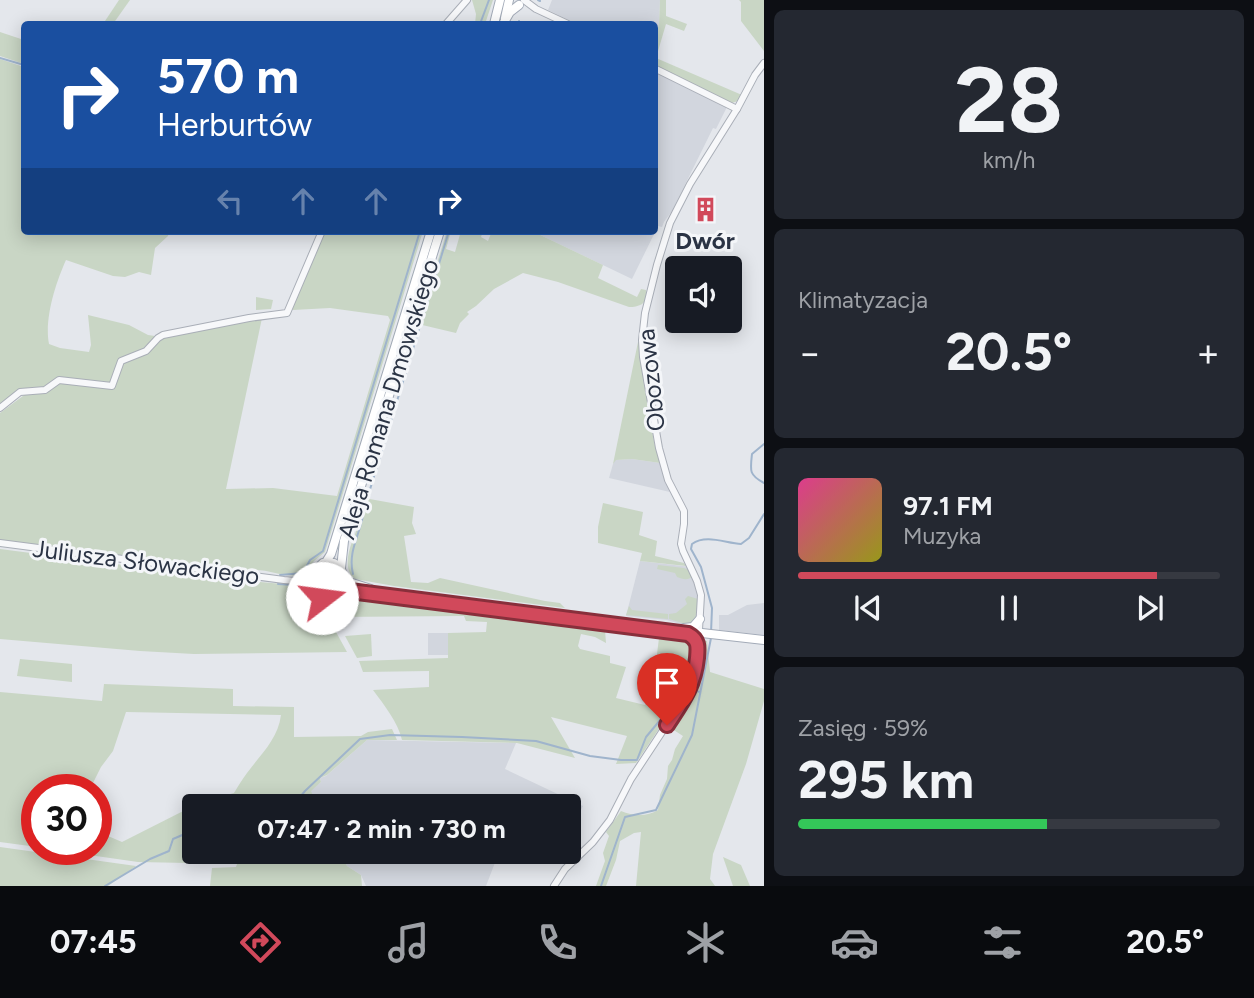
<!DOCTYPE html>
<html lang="pl">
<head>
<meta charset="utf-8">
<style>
  body { margin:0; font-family:Figtree,sans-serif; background:#242831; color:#f1f3f6; height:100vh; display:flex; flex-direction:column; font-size:26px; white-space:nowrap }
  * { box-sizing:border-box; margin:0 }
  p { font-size:23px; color:#9ea1a6 }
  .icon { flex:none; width:38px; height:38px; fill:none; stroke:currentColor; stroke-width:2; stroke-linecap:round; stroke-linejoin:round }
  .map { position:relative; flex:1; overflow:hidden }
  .side { display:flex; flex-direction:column; gap:10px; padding:10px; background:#0d0f14; width:490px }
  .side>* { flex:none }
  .guide { position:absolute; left:21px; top:21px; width:637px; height:214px; border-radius:7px; box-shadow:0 4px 18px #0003; background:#1a4fa0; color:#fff; overflow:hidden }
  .tools { position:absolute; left:665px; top:256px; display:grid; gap:14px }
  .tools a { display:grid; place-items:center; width:77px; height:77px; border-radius:7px; background:#171b24; box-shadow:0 4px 18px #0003; font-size:35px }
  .speed { position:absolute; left:21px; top:774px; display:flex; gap:14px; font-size:35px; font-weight:700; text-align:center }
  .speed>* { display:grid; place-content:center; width:91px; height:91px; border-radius:50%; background:#171b24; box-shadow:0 4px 18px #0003; line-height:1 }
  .speed .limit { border:10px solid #d22; background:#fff; color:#111 }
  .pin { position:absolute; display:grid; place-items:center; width:60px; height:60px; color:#fff; margin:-72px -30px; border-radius:50% 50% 50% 0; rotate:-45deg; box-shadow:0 0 7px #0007 }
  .pin .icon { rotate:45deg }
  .me { position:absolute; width:77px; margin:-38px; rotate:75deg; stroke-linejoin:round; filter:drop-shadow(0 0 5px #0008) }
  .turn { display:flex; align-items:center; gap:24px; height:147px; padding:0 21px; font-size:32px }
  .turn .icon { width:91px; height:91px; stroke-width:2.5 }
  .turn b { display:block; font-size:49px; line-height:60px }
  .lanes { display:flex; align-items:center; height:66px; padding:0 21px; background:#0003; justify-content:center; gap:35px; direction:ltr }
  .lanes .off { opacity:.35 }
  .big { font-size:52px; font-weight:700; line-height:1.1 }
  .side .card { flex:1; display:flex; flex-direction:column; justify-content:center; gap:10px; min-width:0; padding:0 24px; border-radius:10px; background:#242831 }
  .side .dial { align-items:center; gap:0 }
  .dial b { font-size:91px; line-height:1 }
  .song { display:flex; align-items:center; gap:21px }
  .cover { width:84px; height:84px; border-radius:10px; background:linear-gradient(135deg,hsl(330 70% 55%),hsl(60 70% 35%)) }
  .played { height:7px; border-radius:4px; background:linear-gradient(90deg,#d1495b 85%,#363941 85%) }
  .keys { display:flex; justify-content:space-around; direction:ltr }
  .heat { display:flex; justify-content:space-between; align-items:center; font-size:38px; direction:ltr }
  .charge { height:10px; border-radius:5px; background:linear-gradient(90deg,#34c759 59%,#363941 0) }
  .trip { position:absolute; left:182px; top:794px; width:399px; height:70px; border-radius:7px; background:#171b24; box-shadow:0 4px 18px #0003; font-weight:700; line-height:70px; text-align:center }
  .tab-bar { display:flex; height:112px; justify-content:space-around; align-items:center; background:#090b0e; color:#9ea1a6 }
  .tab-bar .icon { width:49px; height:49px }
  .tab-bar .active { color:#d1495b }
  .tab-bar b { font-size:32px; color:#f1f3f6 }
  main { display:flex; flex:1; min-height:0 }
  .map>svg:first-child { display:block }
  .built { fill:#d2d6de }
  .green { fill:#c9d6c5 }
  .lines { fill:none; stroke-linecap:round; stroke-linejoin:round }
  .stream { stroke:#9fb4cc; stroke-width:2 }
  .minor-casing { stroke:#a9aeb7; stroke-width:8 }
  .major-casing { stroke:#a3abb8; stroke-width:10 }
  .minor { stroke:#f7f8fa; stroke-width:6 }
  .major { stroke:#fff; stroke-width:8 }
  .route-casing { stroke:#882f3b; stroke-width:18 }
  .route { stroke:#d1495b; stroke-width:12 }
  .labels { text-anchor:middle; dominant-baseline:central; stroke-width:6; stroke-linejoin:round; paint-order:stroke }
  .poi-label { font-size:24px; font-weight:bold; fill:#2b3445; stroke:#f4f6f9 }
  .street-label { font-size:24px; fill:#2b3445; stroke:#f4f6f9 }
</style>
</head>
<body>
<main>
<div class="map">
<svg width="764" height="886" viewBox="0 0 764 886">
  <rect width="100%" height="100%" fill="#e4e7ec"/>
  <g class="built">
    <polygon points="552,0 660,0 659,24 655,42 654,24 576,24 548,10"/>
    <polygon points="655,72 727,107 716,129 713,128 672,211 664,222 662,227 658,226 632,279 532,231 654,231"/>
    <polygon points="632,459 660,463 670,492 609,478 613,464 615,460"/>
    <polygon points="640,561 691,567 697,581 700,619 687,626 667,620 626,616"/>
    <polygon points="764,603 764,635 719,630 719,615 728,615 747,605"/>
    <rect x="428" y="633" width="20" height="22"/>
    <polygon points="367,740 516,743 505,769 583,806 569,833 569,807 318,807 310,791 321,782 320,778 326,776"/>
    <polygon points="340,852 511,852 506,864 496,860 486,886 366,886 361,875 347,866"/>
  </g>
  <g class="green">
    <polygon points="119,0 130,0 113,24 103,24"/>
    <polygon points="472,0 493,0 485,24 475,24 476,14"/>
    <polygon points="660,0 666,0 666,16 687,24 684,31 666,24 656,58 742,95 738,101 732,103 655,66 654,42 659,24"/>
    <polygon points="739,0 764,0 764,51 741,21 741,2"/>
    <polygon points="0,32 24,40 24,64 0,56"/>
    <path d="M0,59L24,67V231H169L168,236L155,248L151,275L139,272L125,277L113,276L66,260C56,282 44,319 49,344L60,348L89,352L91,345L88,315L129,325L148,335L155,336L162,333L262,318L226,489L273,488L337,496L390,320L388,316L330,308L293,310L292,306L324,231H423L325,552L314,561L304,574C285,579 273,570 255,570C222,570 188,564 155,559L153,561L0,540V413L27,393H45L51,390L58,383L112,384L60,378L45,389H27L0,406Z"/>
    <polygon points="426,231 428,231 330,546 329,544"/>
    <polygon points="433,231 437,231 339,549 336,548"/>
    <path d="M447,231H451L446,249L455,252L461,231H483L481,237L488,241L492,231H532L603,265L598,278L637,297L641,289L646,290C649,303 640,307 629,307L558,282L523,273L494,289L476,306L467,312L469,314L460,323L456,333L418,324Z"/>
    <polygon points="715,263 739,270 730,302 730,268 714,268"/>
    <polygon points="256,297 273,300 271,309 256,310"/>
    <polygon points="638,342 640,342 650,421 655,446 660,463 632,459 616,460 613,464"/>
    <path d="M364,498L414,507L412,523L416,534L404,536L411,582L428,583L440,578L545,601L560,603L565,608L394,586L355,579C338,565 355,537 360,521C362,513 362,506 364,498Z"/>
    <polygon points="603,503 643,512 639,535 657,541 655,556 684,563 686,566 640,561 642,553 598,543 598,527"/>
    <polygon points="0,549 247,581 306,586 316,591 316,598 319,601 347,652 194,654 140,651 0,639"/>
    <path d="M658,565L684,568L691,571L692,576C689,581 682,579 677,577L675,573L657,569Z"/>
    <circle cx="329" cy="576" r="10"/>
    <path d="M334,596L351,597L392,605H407L605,630L606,643L595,637L581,634L578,646L580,649L610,656V663L626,667L616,698L645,705L654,691L655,686C665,680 678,681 689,684L636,763L616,764L627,736L551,717L575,758L517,743L402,740C398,722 384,705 373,690L429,687V671L363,672L359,661L448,658V633L486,632L487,622L466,621L464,616L334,617L325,601Z"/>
    <path d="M688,596L698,599C695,628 695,627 669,619V614L676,613L687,604L685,599Z"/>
    <polygon points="629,606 632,610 668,614 668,619 626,615"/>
    <polygon points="371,634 372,656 357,658 345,636"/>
    <polygon points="686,637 691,639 695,648 692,670 673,664 670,675 684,678 684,680 671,679 653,681 652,671 655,670 659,638 673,640"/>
    <path d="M703,640L707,641L710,672L764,689V701L746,764L713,854L710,879L715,886H636L641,832L634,833L620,841L616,860L606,886H596L605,861L603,853L609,836L606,832L621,811C633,816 647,817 658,810L660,795L667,779L668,766L672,760L675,749L683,736L669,727L692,692L699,672Z"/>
    <polygon points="20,659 72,664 72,682 17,676"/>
    <path d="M104,684L233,689V706L294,707V737L361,736L368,732L392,729L397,740H367L327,775L320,778L321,782L311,791L318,807H194V852H340L347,866L361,875L362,886H210L212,868L236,867L237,864L138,862L47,849H96V837L108,836L122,842L201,802L234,793C238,786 242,780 247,773C261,754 278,739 281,715L126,712L113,751L101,767L90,789H37V847L0,842V692L102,701Z"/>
    <polygon points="0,847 136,866 108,886 0,886"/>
    <polygon points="723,857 741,865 750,886 733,886"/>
  </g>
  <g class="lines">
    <g class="stream">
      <polyline points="538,0 540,1"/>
      <polyline points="480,24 489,0"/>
      <polyline points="518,24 519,21"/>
      <polyline points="0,58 24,65"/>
      <path d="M764,444L752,454C750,471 749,475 764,483"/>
      <path d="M353,574C347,550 362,532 364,509L449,231"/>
      <polyline points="280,575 303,573 310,560 323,551 420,231"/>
      <polyline points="278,584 294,585"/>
      <path d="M711,633L712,608L701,567L691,549L692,544C706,534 725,543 741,544L749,538L764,514"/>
      <polyline points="692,690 700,692"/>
      <polyline points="292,807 305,791 360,739 390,735 462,737 536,741 590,756 621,760 637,760 646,737 661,719 657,707 656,692 663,684 686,689"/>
      <polyline points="105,886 150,859 169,851 173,839 194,830"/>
      <polyline points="601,886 625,817 656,810 692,735 711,638"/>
    </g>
    <defs>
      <g id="minor">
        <polyline points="524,0 536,9 568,24"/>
        <polyline points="446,24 467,0"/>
        <polyline points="654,68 737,109"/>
        <polyline points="0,408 20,392 45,390 59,380 112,386 121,361 146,351 158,338 163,335 249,318 287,313 322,231"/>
        <polyline points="0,543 284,580 317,583"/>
        <polyline points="324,589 322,602 325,608"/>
        <polyline points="554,886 565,869 593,842 610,820 631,779 687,694 695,676 698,647 701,595 697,581 683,551 681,544 684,524 684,511 668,480 659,448 643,357 642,340 645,313 657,265 670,223 690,184 737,109 755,75 764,63"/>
      </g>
      <g id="major">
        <polyline points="505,18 509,0"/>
        <polyline points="494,24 500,0"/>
        <polyline points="503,24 510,12 519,5"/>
        <polyline points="326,562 331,554 431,231"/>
        <polyline points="341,568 344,541 440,231"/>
        <polyline points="343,576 349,582 371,589"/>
        <path d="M334,589L342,580C344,572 341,567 334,563H323C309,576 316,591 334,589L683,633L693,632L764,640"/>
        <polyline points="684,628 693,627 700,619"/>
        <polyline points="686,634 694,637 698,647"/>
      </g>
    </defs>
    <use href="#minor" class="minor-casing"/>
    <use href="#major" class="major-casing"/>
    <use href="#minor" class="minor"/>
    <use href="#major" class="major"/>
  </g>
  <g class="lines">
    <defs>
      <path id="route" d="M322,598L324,589H334L688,634C699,640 698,647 697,658C694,687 682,702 667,725"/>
    </defs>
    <use href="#route" class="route-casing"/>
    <use href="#route" class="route"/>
  </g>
  <defs>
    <symbol id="building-bare" viewBox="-9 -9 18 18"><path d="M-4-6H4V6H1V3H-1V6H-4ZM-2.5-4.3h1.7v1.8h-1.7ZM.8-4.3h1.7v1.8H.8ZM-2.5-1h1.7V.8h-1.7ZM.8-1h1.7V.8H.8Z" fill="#d1495b" stroke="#f4f6f9" stroke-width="2.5" paint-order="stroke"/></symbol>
  </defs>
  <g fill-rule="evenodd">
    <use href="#building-bare" x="688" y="192" width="35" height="35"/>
  </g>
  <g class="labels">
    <g class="poi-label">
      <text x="705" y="240">Dwór</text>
    </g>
    <g class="street-label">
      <text transform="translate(651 380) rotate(-96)">Obozowa</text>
      <text transform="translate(388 399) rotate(-73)">Aleja Romana Dmowskiego</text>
      <text transform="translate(146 562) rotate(7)">Juliusza Słowackiego</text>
    </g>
  </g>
</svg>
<div class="tools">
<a><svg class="icon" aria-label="sound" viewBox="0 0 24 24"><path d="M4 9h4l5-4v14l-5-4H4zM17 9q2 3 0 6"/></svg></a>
</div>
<div class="speed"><div class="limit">30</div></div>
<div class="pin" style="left:667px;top:725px;background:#d93025"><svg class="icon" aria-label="arrive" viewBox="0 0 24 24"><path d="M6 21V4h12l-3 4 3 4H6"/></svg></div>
<svg class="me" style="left:322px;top:598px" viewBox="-20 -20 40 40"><circle r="19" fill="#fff"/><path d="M0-13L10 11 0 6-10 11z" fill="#d1495b"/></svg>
<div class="trip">07:47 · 2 min · 730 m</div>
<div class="guide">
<div class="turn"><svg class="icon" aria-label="right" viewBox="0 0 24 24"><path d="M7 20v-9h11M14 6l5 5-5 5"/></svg><div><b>570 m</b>Herburtów</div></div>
<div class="lanes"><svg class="icon off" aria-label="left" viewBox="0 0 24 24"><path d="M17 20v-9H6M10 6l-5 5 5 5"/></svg><svg class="icon off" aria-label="ahead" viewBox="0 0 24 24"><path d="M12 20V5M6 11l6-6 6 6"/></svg><svg class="icon off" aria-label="ahead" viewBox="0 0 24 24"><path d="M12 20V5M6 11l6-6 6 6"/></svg><svg class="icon" aria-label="right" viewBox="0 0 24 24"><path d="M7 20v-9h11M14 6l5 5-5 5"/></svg></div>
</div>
</div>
<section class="side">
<div class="card dial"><b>28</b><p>km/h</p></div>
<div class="card"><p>Klimatyzacja</p>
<div class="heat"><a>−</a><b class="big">20.5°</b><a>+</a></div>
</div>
<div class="card">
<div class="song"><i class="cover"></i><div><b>97.1 FM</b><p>Muzyka</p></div></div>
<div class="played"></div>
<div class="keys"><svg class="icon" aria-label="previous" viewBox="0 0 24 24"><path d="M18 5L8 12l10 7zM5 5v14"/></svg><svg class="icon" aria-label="pause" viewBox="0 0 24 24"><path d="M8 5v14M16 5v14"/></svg><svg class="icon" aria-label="next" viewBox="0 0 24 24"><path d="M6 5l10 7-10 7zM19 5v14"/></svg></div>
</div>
<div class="card"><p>Zasięg · 59%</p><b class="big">295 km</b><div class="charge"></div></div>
</section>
</main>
<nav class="tab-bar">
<b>07:45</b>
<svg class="icon active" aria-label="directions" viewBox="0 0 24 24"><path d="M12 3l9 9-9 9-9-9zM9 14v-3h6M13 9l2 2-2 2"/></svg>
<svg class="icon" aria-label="music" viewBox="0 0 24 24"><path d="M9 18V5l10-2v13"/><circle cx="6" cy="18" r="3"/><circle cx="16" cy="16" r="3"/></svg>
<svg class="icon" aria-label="phone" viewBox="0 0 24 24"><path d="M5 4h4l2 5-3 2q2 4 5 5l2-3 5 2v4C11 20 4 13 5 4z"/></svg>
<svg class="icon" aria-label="climate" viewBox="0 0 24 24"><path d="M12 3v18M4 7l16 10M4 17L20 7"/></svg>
<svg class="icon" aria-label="car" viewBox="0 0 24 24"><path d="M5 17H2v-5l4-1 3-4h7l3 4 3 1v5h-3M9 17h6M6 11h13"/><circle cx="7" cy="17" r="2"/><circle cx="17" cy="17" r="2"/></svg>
<svg class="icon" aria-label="filters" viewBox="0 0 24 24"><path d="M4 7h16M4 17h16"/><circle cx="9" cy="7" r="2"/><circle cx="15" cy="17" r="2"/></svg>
<b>20.5°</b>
</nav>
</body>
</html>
